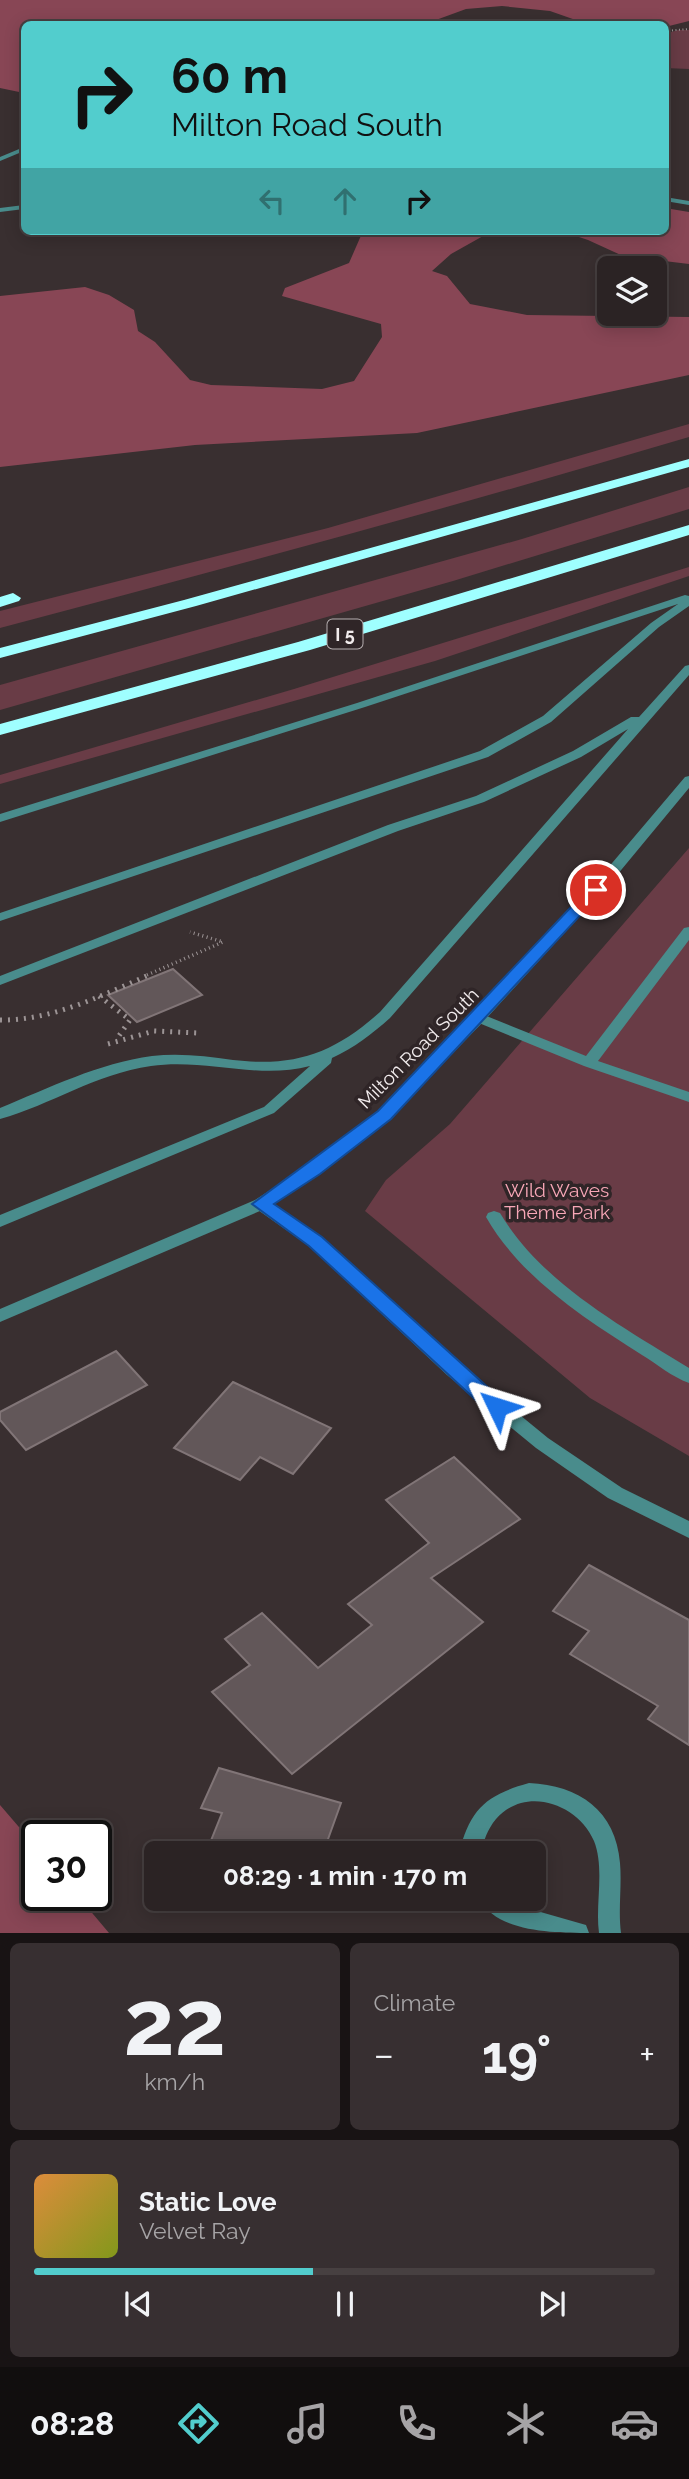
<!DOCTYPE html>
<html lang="en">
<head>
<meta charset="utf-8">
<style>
  body { margin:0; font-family:Raleway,sans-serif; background:#372f31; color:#f1f3f6; height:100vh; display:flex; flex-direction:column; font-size:26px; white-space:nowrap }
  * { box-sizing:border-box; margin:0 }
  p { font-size:23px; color:#a6a4a6 }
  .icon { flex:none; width:38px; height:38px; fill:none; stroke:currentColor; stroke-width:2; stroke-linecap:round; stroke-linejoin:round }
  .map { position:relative; height:1933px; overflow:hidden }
  .side { display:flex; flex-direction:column; gap:10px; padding:10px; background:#181314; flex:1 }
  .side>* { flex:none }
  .hud { position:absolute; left:21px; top:21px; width:648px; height:214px; border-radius:10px; box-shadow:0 4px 18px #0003,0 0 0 2px #474041; background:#52cdcd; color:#111; overflow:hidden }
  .controls { position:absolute; left:597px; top:256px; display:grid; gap:14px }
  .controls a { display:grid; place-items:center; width:70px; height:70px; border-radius:10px; background:#2b2324; box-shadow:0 4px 18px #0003,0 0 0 2px #474041; font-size:35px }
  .speed { position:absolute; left:21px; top:1820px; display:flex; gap:14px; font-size:35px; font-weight:700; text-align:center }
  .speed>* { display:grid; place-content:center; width:91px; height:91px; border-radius:50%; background:#2b2324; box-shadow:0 4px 18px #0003,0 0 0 2px #474041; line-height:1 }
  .speed .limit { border:4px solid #111; border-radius:10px; background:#fff; color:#111 }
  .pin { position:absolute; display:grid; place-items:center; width:60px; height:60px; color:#fff; margin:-30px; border:4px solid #fff; border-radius:50%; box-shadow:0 2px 7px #0007 }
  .me { position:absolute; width:77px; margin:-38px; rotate:311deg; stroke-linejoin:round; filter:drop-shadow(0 0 5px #0008) }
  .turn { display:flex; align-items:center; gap:24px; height:147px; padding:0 35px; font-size:32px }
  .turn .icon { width:91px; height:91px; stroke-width:2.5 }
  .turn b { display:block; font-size:49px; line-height:60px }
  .lanes { display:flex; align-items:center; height:66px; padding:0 35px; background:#0003; justify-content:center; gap:35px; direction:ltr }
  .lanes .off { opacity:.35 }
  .big { font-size:52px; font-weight:700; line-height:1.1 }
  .side .widget { flex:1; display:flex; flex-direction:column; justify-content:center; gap:10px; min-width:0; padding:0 24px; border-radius:10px; background:#372f31 }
  .side .dial { align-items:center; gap:0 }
  .dial b { font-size:91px; line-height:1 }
  .song { display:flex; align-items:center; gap:21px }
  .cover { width:84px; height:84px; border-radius:10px; background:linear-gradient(135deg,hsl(30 70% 55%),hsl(70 70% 35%)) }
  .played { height:7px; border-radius:4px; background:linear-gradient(90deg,#52cdcd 45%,#474041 45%) }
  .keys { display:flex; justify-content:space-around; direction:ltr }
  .heat { display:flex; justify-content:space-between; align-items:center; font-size:38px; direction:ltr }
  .side .tiles { flex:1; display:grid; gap:10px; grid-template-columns:1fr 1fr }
  .widget:last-child { grid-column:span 2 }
  .trip { position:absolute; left:144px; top:1841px; width:402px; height:70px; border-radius:10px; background:#2b2324; box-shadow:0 4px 18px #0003,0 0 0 2px #474041; font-weight:700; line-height:70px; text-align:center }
  .tab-bar { display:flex; height:112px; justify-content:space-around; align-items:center; background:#110e0e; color:#a6a4a6 }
  .tab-bar .icon { width:49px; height:49px }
  .tab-bar .current { color:#52cdcd }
  .tab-bar b { font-size:32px; color:#f1f3f6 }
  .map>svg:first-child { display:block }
  .green { fill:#693c46 }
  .forest { fill:#884655 }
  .building { fill:#625759; stroke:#817577; stroke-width:2 }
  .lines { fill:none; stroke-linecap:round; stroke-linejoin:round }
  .path-far2 { stroke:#9c9495; stroke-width:2; stroke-dasharray:1 2.5; stroke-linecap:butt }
  .path-far1 { stroke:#9c9495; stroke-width:3.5; stroke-dasharray:1 3.5; stroke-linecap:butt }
  .path { stroke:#9c9495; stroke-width:5; stroke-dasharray:2 6; stroke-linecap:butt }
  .service { fill:#498c8c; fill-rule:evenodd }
  .minor { fill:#498c8c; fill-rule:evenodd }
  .tertiary { fill:#498c8c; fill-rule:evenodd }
  .motorway { fill:#9fffff; fill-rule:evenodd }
  .route { fill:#1a73e8; stroke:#114b97; stroke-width:2 }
  .labels { text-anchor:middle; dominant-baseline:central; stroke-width:7; stroke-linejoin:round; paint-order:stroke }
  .shield { fill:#2f2527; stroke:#b7b0b1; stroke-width:2 }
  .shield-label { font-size:18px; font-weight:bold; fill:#f1ebec }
  .street-label { font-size:19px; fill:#f1ebec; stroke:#2f2527 }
  .park-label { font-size:19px; fill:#f8a7b7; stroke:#2f2527 }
</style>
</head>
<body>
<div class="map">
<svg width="689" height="1933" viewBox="0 0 689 1933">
  <rect width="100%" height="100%" fill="#392f30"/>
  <g class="green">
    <polygon points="678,30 689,30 689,69 665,68 665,34"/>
    <path d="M689,424V437C461,505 230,567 0,628V611L328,528Z"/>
    <polygon points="689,487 689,509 453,581 0,710 0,685 522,539"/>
    <polygon points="689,567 689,576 435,661 0,784 0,775 294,689"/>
    <polygon points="689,848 689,1456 590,1398 365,1211 386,1180 450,1124"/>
  </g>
  <g class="forest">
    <polygon points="0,0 689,0 689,21 665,27 665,24 587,24 550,11 502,6 466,9 425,24 24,24 24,93 0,88"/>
    <polygon points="665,208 689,212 689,264 623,256 588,240 561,231 665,231"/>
    <polygon points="363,231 492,231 451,254 432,271 447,276 470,304 527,315 689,317 689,375 417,433 195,445 0,467 0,296 85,287 109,295 134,310 138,331 155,342 190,380 211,385 322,389 354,381 382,337 381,324 282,296 285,288 349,263"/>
    <polygon points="0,1805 37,1848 37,1895 77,1895 109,1933 0,1933"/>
  </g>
  <g class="building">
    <polygon points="173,969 202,995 137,1022 108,995"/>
    <polygon points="116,1351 147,1385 26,1450 0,1420 0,1412"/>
    <polygon points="233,1382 331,1428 293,1474 260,1457 240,1480 174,1448"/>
    <polygon points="454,1457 520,1519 431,1578 483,1622 292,1774 212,1692 250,1665 225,1639 262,1613 318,1668 372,1625 348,1604 429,1543 386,1500"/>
    <polygon points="589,1565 689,1620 689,1745 648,1719 658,1706 570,1654 589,1631 553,1611"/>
    <polygon points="219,1768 341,1803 323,1853 206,1853 222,1813 201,1808"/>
  </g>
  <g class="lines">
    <polyline class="path-far2" points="665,31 689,29"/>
    <polyline class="path-far1" points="147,975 223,942 190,932"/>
    <g class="path">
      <polyline points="99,996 130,1020 116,1040"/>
      <path d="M0,1020C52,1021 105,994 151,974"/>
      <polyline points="108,1044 154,1031 198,1033"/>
    </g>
    <g class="service">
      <polygon points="685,595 689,596 689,606 659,627 551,722 488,757 0,921 0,913 480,751 543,716 651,623 678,604 365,707 0,822 0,814 357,703"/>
      <path d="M689,665V675L390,1018C372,1034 354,1048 332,1058L331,1063L274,1113L0,1227V1215L264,1107L310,1066C257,1080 205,1058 151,1066C95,1074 51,1105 0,1119V1108C49,1088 99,1063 152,1056C179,1053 206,1056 233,1060C295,1067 333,1054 380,1012L628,729L581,757L484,802L398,831L0,985V976L388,825L476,796L573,751L631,717H639L685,666Z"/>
      <polygon points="689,927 689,940 598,1061 689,1092 689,1102 584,1066 474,1021 472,1018 474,1015 484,1015 586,1056 684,928"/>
      <path d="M494,1211L500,1213C542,1283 621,1326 689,1368V1383C672,1377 657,1364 642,1355C584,1318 521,1278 486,1217L488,1213Z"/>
    </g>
    <g class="minor">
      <polygon points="24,147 24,151 0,161 0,157"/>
      <polygon points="261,1199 267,1200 321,1238 459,1365 548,1438 622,1488 689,1521 689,1538 608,1498 536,1448 447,1375 309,1246 255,1208 253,1204 255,1200"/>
      <path d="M529,1783C579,1785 616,1811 620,1863C622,1886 618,1910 621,1933H599C595,1904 605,1869 594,1841C578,1804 526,1785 496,1819C487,1830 484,1840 481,1853H459C470,1809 486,1795 529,1783Z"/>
      <path d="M480,1899H508L523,1907L586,1925L589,1933C557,1933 496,1933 480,1899Z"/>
    </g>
    <g class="tertiary">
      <polygon points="665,197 689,201 689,205 665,201"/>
      <polygon points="24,205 24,209 0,212 0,208"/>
      <polygon points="689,776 689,788 617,875 484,1021 390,1118 319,1174 267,1208 0,1322 0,1309 255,1200 307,1166 380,1112 474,1015 607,869 685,777"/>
    </g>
    <g class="motorway">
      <polygon points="689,459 689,467 196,606 0,658 0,648 184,600"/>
      <polygon points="689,525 689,535 310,650 0,735 0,724 298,642"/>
      <polygon points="13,593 21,598 19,601 0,607 0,597"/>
    </g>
  </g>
  <polygon class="route" points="596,886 603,890 601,893 391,1119 320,1174 274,1204 322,1237 504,1402 507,1407 504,1413 497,1415 490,1413 309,1246 252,1204 378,1111 590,887"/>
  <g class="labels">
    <rect class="shield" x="327.5" y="619.5" width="35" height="29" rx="5"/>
    <g class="shield-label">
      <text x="345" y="634">I 5</text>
    </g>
    <g class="street-label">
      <text transform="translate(418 1048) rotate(-45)">Milton Road South</text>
    </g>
    <g class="park-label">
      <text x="557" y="1190">Wild Waves<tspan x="557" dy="22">Theme Park</tspan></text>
    </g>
  </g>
</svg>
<div class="controls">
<a><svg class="icon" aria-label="layers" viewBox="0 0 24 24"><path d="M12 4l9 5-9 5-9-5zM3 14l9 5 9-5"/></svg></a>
</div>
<div class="speed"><div class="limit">30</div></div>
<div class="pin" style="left:596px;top:890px;background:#d93025"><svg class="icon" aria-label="arrive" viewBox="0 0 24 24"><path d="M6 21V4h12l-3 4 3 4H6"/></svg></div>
<svg class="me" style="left:497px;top:1407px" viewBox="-20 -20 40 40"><path d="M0-17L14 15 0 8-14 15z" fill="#1a73e8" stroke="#fff" stroke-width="4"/></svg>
<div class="trip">08:29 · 1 min · 170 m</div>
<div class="hud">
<div class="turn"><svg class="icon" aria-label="right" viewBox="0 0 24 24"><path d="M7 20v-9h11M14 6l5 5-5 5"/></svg><div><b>60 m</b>Milton Road South</div></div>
<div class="lanes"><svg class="icon off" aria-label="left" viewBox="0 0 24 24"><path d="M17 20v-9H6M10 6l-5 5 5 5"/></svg><svg class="icon off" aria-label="ahead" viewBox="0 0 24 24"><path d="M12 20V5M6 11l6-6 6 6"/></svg><svg class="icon" aria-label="right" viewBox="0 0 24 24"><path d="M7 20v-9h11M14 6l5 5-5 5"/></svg></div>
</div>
</div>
<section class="side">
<div class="tiles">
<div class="widget dial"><b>22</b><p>km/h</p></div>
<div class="widget"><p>Climate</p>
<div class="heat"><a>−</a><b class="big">19°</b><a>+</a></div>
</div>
<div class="widget">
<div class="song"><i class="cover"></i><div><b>Static Love</b><p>Velvet Ray</p></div></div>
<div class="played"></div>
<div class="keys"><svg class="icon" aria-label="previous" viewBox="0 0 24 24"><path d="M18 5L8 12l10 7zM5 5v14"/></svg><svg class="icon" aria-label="pause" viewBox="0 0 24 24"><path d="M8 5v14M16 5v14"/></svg><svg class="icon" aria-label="next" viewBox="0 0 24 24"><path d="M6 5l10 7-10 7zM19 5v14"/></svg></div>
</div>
</div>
</section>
<nav class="tab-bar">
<b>08:28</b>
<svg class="icon current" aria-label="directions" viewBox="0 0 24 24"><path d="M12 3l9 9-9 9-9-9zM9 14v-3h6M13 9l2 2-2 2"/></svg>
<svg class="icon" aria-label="music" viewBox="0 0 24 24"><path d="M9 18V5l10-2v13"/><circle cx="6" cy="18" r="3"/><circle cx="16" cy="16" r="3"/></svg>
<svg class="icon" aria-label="phone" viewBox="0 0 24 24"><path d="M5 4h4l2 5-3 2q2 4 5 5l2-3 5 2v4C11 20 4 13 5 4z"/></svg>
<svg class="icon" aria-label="climate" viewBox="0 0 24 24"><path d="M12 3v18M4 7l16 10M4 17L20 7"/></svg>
<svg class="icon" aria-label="car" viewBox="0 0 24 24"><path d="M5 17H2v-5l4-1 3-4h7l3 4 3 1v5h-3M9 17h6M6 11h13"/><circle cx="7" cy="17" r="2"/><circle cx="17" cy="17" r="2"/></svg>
</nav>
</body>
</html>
